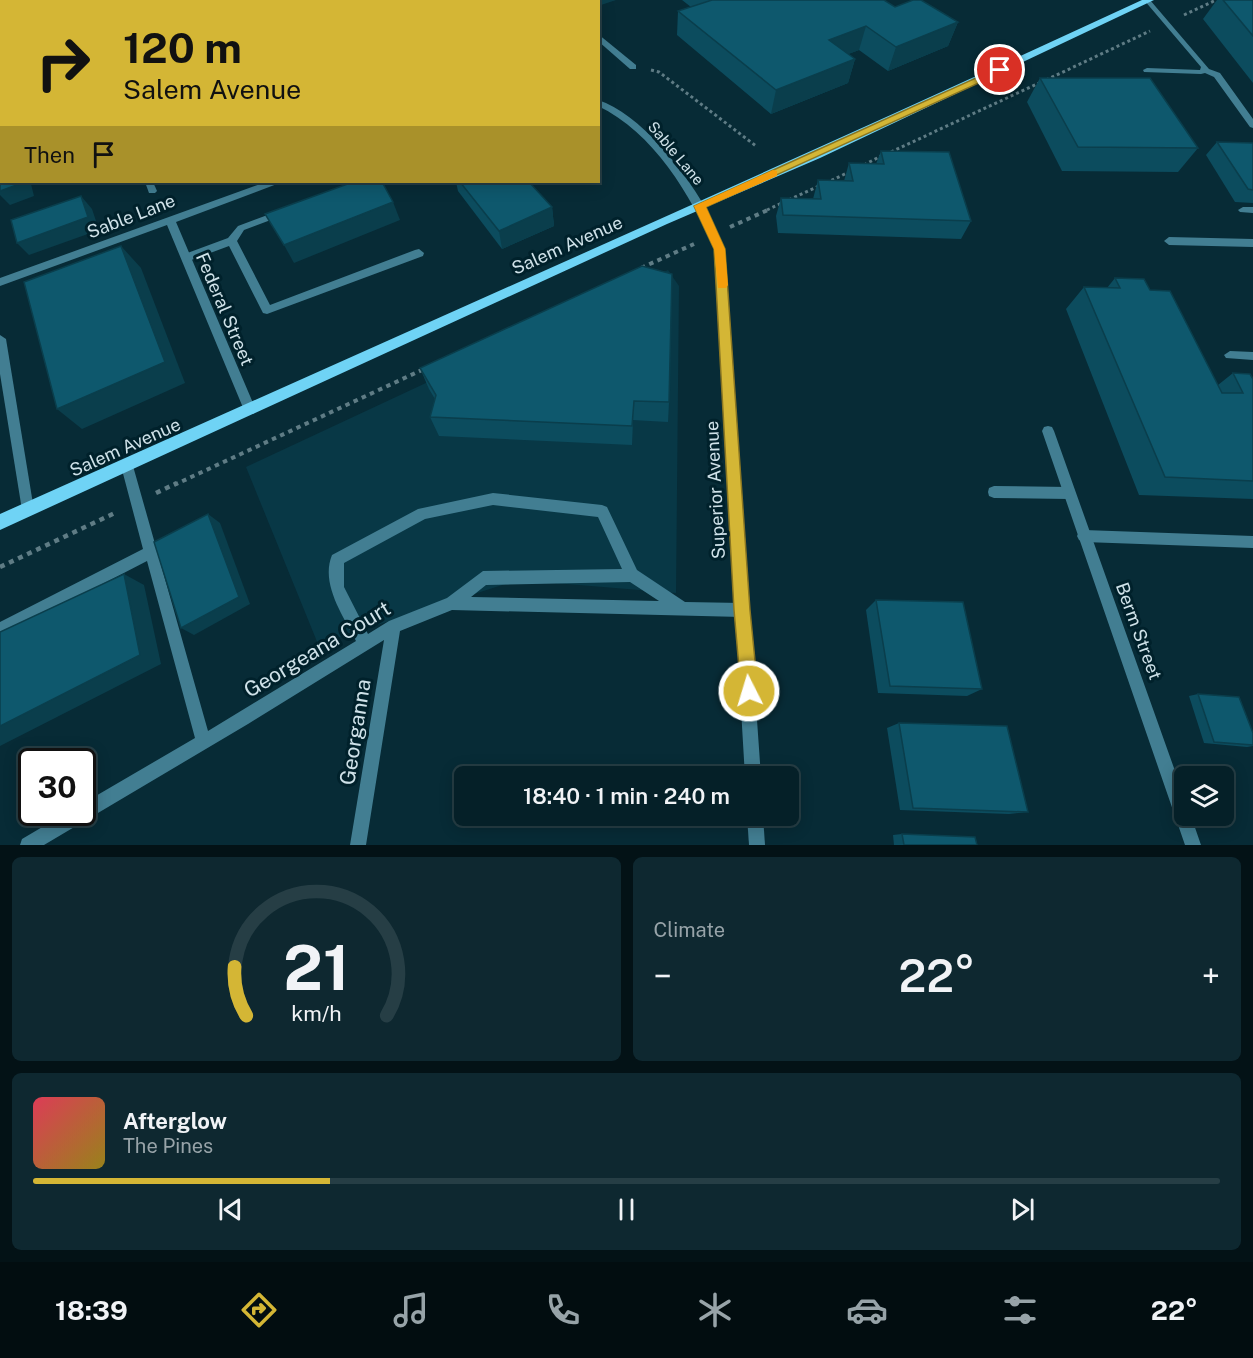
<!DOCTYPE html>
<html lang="en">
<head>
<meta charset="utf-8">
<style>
  body { margin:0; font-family:"Public Sans",sans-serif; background:#0e2830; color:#f1f3f6; height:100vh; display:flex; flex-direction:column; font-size:22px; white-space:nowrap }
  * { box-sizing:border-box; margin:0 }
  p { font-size:20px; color:#97a3a8 }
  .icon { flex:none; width:33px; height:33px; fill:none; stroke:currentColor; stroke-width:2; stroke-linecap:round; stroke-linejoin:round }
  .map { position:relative; height:845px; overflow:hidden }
  .side { display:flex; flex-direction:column; gap:12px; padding:12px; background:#031216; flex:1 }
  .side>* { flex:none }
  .hud { position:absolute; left:0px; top:0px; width:600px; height:183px; box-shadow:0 3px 15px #0003,0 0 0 2px #263e45; background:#d4b635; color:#111; overflow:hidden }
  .controls { position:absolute; left:1174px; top:766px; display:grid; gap:12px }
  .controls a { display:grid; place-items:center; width:60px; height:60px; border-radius:9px; background:#052028; box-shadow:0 3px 15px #0003,0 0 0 2px #263e45; font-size:30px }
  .speed { position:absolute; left:18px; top:748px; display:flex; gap:12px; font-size:30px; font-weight:700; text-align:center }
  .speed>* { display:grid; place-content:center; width:78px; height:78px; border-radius:50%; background:#052028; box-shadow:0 3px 15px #0003,0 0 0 2px #263e45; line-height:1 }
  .speed .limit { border:3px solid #111; border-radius:9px; background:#fff; color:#111 }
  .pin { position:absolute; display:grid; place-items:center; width:51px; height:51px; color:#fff; margin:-26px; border:3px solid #fff; border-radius:50%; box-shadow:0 2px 6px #0007 }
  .me { position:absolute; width:66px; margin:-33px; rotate:355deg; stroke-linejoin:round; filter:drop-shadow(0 0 4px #0008) }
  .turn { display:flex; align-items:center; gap:21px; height:126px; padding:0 24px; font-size:27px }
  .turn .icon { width:78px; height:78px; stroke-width:2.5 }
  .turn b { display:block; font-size:42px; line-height:51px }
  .then { display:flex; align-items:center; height:57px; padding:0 24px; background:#0003; gap:12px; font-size:22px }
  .big { font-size:45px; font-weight:600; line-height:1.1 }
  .side .widget { flex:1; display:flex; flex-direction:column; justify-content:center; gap:9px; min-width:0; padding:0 21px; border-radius:9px; background:#0e2830 }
  .side .dial { align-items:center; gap:0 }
  .dial svg { height:156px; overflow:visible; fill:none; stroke:#263e45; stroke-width:7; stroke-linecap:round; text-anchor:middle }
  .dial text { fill:#f1f3f6; stroke:none }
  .song { display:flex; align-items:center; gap:18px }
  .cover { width:72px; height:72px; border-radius:9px; background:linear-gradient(135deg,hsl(350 70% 55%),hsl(50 70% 35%)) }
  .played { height:6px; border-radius:3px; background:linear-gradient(90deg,#d4b635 25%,#263e45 25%) }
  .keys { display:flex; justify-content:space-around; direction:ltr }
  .heat { display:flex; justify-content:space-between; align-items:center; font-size:33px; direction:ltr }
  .side .tiles { flex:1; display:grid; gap:12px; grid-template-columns:1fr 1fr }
  .widget:last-child { grid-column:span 2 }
  .trip { position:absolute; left:454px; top:766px; width:345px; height:60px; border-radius:9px; background:#052028; box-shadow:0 3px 15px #0003,0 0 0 2px #263e45; font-weight:600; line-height:60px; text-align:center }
  .tab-bar { display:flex; height:96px; justify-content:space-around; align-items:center; background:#020d10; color:#97a3a8 }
  .tab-bar .icon { width:42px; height:42px }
  .tab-bar .active { color:#d4b635 }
  .tab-bar b { font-size:27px; color:#f1f3f6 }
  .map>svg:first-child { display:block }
  .built { fill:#083846 }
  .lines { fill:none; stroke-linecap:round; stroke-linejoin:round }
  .path-far2 { stroke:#5f7c85; stroke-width:3; stroke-dasharray:3 3; stroke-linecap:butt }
  .path-far1 { stroke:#5f7c85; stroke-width:4; stroke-dasharray:4.5 4.5; stroke-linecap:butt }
  .path { stroke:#5f7c85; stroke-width:4.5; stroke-dasharray:5 5; stroke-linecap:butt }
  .service { fill:#427e92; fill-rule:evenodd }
  .minor { fill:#427e92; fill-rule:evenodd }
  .primary { fill:#6fd3f5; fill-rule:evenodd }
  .wall { fill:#0c4c5e }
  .shaded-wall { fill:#0a3e4c }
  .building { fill:#0e586d; stroke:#0a3e4c; stroke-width:1.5 }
  .route { fill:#d4b635; stroke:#8a7622; stroke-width:1.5 }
  .slow { fill:#f59e0b }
  .labels { text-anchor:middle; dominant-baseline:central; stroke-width:6; stroke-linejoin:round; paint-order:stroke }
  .far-street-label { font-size:15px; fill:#cfe2e9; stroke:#00212b }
  .street-label { font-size:18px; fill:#cfe2e9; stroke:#00212b }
  .near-street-label { font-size:21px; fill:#cfe2e9; stroke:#00212b }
</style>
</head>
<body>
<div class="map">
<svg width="1253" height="845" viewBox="0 0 1253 845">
  <rect width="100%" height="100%" fill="#072b36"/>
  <polygon class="built" points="668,270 679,286 676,593 518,580 318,644 246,467"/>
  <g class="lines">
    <g class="path-far2">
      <polyline points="1184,15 1216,0"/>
      <polyline points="651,70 659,72 756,146"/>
      <polyline points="1046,80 1150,31"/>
      <polyline points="891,152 1039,83"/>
      <polyline points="864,165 881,156"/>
      <polyline points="826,183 849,172"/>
      <polyline points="767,210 819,186"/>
    </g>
    <g class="path-far1">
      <polyline points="730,227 770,209"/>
      <polyline points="641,268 694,244"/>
      <polyline points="174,485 424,369"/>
    </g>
    <g class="path">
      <polyline points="156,493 177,483"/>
      <polyline points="0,567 117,512"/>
    </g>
    <g class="service">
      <polygon points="1144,0 1150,0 1209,69 1220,73 1253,119 1253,128 1250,127 1214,77 1205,73 1201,74 1144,72 1143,70 1147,68 1200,70 1201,67"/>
      <polygon points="1243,207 1253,207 1253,213 1240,212 1238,210"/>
      <polygon points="281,210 284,211 284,215 244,230 237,241 270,305 415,250 419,249 424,253 423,256 267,314 263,313 229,246 186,262 181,258 182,255 228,238 238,226"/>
      <polygon points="1169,237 1253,239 1253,247 1169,245 1164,241"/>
      <polygon points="0,335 6,339 34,510 33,514 28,516 23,514 22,510 0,374"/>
      <polygon points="1230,351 1253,352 1253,360 1226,358 1224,355"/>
      <path d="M127,460L131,462L133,466L208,731L356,641C344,617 320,584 332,555L418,509L493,493L602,505L607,507L637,570L685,602L742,603L747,605L749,610L747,615L742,617L452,610L400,631L366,845H350L384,640L248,724L44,845H20L22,839L66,813H82V804L195,738L147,561L0,637V622L143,549L121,466L123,462ZM493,505L598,517L622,569L483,571L447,598L389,621L368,634L344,587V563L425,519ZM630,582L659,601L471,597L486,585Z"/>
      <polygon points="994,486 1069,487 1074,489 1075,493 1074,497 1069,499 994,498 989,496 988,492 989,488"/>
      <polygon points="1084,530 1253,536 1253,548 1084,542 1079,540 1077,536 1079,532"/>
    </g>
    <g class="minor">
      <rect x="77" y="0" width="8" height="2"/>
      <polygon points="354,0 365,0 353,2"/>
      <polygon points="555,0 563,0 563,2 556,2"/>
      <polygon points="598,34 636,65 636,69 630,69 598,41"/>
      <path d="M598,100C640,114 683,169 705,207C712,220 718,235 724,249L761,777H745L714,249C691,195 653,132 598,106Z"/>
      <polygon points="0,103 2,103 0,109"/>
      <polygon points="145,182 153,182 157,191 155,193 149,193"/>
      <polygon points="266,182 279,182 277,184 176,222 256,410 254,414 246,414 244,410 167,225 0,286 0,278"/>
      <polygon points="1048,426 1052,427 1054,431 1185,799 1185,816 1191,816 1201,845 1185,845 1042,431 1044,427"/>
      <polygon points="747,816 763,816 765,845 749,845"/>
    </g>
    <path class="primary" d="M1142,0H1154L820,158L667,224L0,530V514C381,343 763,175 1142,0Z"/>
  </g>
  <g class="wall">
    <polygon points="475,0 528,0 529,2 440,2"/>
    <polygon points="682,0 884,0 895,7 958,22 948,46 888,71 859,50 848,54 855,59 848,83 771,114 677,35 678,11 691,7"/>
    <polygon points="1217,0 1253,0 1253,83 1203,19"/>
    <polygon points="1040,78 1198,148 1178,172 1062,171 1027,102"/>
    <polygon points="1217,142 1253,143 1253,203 1235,202 1206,155"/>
    <polygon points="881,151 971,221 961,239 778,233 776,216 781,198 813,199 818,180 844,181 849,163 876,164"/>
    <polygon points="456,182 529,182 552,207 554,226 502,249 458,191"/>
    <polygon points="1115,278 1150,290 1218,385 1233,373 1253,379 1253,499 1139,495 1066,309 1084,287 1107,288"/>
    <polygon points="420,368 669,402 668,422 633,420 632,445 439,436 430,417 435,399 429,389"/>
    <polygon points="876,600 982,689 967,696 878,693 866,610"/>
    <polygon points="1198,694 1253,733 1253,746 1247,747 1204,743 1189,696"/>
    <polygon points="899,723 1028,812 1009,814 900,810 887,728"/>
    <polygon points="902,834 977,845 894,845 893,835"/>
  </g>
  <g class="shaded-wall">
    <polygon points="211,0 232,0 226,2 212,2"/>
    <polygon points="595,0 616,0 598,6 598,2 595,2"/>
    <polygon points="958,22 948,46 888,71 896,47"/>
    <polygon points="866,26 859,50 823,64 829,40"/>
    <polygon points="0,32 2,34 2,67 0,67"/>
    <polygon points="855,59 848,83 771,114 776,90"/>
    <polygon points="22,182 40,182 31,184 34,196 10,205 0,195 0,191"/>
    <polygon points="81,196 92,209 99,230 29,255 17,243"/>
    <polygon points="393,202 400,220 294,263 284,245"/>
    <polygon points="552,207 554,226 502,249 499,231"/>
    <polygon points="121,246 141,268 185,383 82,429 57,409"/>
    <polygon points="208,514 220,523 250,604 194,635 181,628"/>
    <polygon points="124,574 144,585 161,664 0,746 0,726"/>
  </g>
  <g class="building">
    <polygon points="111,0 159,0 160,2 112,2"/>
    <polygon points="445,0 474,0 476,2 440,2"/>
    <polygon points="484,0 528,0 529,2 485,2"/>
    <polygon points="712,0 884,0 895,7 913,0 921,0 958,22 896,47 866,26 829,40 855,59 776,90 678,11"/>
    <polygon points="1223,0 1253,0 1253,36"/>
    <polygon points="1040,78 1150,78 1198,148 1078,147"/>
    <polygon points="0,140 2,140 2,182 22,182 22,183 0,191"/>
    <polygon points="1217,142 1253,143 1253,190 1248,189"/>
    <polygon points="881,151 949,152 971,221 783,215 781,198 821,199 818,180 853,181 849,163 884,164"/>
    <polygon points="353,182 382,182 393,202 284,245 265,214"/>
    <polygon points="460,182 529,182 552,207 499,231"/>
    <polygon points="81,196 88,217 17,243 11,220"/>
    <polygon points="121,246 165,362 57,409 24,282"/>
    <polygon points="642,266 672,274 669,402 634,401 632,426 430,417 436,395 420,368"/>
    <polygon points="1115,278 1144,279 1150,290 1170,291 1222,393 1243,393 1233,373 1250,374 1253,379 1253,481 1165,477 1084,287 1120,288"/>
    <polygon points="208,514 239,597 181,628 154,542"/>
    <polygon points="124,574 140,655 0,726 0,632"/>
    <polygon points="876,600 963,602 982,689 890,686"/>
    <polygon points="1198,694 1239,697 1253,733 1253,745 1214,742"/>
    <polygon points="899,723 1007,726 1028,812 913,808"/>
    <polygon points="902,834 975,837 977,845 904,845"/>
  </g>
  <polygon class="route" points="1000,67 1004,70 1003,72 706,207 725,249 750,610 758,691 755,697 749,700 743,697 741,691 734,610 714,249 694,206"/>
  <polygon class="slow" points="773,170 777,171 777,176 706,207 725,249 728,285 726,288 718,288 714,249 694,206"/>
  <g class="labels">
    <g class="far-street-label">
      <text transform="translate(676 153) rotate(50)">Sable Lane</text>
    </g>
    <g class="street-label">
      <text transform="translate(131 216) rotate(-21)">Sable Lane</text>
      <text transform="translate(567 245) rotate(-24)">Salem Avenue</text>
      <text transform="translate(225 309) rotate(67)">Federal Street</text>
      <text transform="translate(125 447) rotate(-24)">Salem Avenue</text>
      <text transform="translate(715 490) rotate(-93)">Superior Avenue</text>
      <text transform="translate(1139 631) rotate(70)">Berm Street</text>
    </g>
    <g class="near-street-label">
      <text transform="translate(317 649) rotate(-31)">Georgeana Court</text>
      <text transform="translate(355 732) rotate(-81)">Georganna</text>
    </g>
  </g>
</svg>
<div class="controls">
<a><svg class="icon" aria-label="layers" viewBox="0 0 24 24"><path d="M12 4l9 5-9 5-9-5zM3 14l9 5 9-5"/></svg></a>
</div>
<div class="speed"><div class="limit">30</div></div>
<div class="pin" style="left:1000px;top:70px;background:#d93025"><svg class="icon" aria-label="arrive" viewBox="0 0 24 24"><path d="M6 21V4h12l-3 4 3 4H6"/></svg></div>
<svg class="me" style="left:749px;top:691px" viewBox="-20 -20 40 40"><circle r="17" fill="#d4b635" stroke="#fff" stroke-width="3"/><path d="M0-11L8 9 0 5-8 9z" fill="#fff"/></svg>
<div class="trip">18:40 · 1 min · 240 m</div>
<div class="hud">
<div class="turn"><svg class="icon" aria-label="right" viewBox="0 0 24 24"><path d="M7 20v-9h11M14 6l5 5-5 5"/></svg><div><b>120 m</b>Salem Avenue</div></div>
<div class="then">Then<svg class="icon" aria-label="arrive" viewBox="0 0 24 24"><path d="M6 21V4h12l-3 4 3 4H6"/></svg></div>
</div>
</div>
<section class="side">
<div class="tiles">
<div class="widget dial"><svg viewBox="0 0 100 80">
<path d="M14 69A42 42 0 1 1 86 69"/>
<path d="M14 69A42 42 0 0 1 8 44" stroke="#d4b635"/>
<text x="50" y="56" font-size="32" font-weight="700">21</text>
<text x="50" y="72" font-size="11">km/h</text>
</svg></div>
<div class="widget"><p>Climate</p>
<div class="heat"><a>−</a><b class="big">22°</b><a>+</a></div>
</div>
<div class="widget">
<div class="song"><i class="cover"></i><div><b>Afterglow</b><p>The Pines</p></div></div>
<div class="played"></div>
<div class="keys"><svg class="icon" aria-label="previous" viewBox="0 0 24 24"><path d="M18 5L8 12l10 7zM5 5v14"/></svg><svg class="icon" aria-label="pause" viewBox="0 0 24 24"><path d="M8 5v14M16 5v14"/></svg><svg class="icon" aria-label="next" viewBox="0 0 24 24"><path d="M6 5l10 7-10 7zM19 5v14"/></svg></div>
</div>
</div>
</section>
<nav class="tab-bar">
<b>18:39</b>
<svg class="icon active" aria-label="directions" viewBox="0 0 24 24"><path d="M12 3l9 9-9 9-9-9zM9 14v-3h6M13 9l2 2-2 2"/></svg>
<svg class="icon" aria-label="music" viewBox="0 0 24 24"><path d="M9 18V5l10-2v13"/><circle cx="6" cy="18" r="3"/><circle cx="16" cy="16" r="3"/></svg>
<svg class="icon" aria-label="phone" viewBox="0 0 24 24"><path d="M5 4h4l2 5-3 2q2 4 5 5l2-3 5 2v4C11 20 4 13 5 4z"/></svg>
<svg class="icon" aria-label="climate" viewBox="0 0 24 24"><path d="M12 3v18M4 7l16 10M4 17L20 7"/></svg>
<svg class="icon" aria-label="car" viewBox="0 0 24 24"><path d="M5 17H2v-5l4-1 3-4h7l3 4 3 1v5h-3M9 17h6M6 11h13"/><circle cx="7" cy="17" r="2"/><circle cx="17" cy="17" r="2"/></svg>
<svg class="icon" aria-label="filters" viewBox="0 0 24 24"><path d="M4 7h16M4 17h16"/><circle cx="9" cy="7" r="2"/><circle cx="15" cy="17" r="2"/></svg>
<b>22°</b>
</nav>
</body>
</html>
